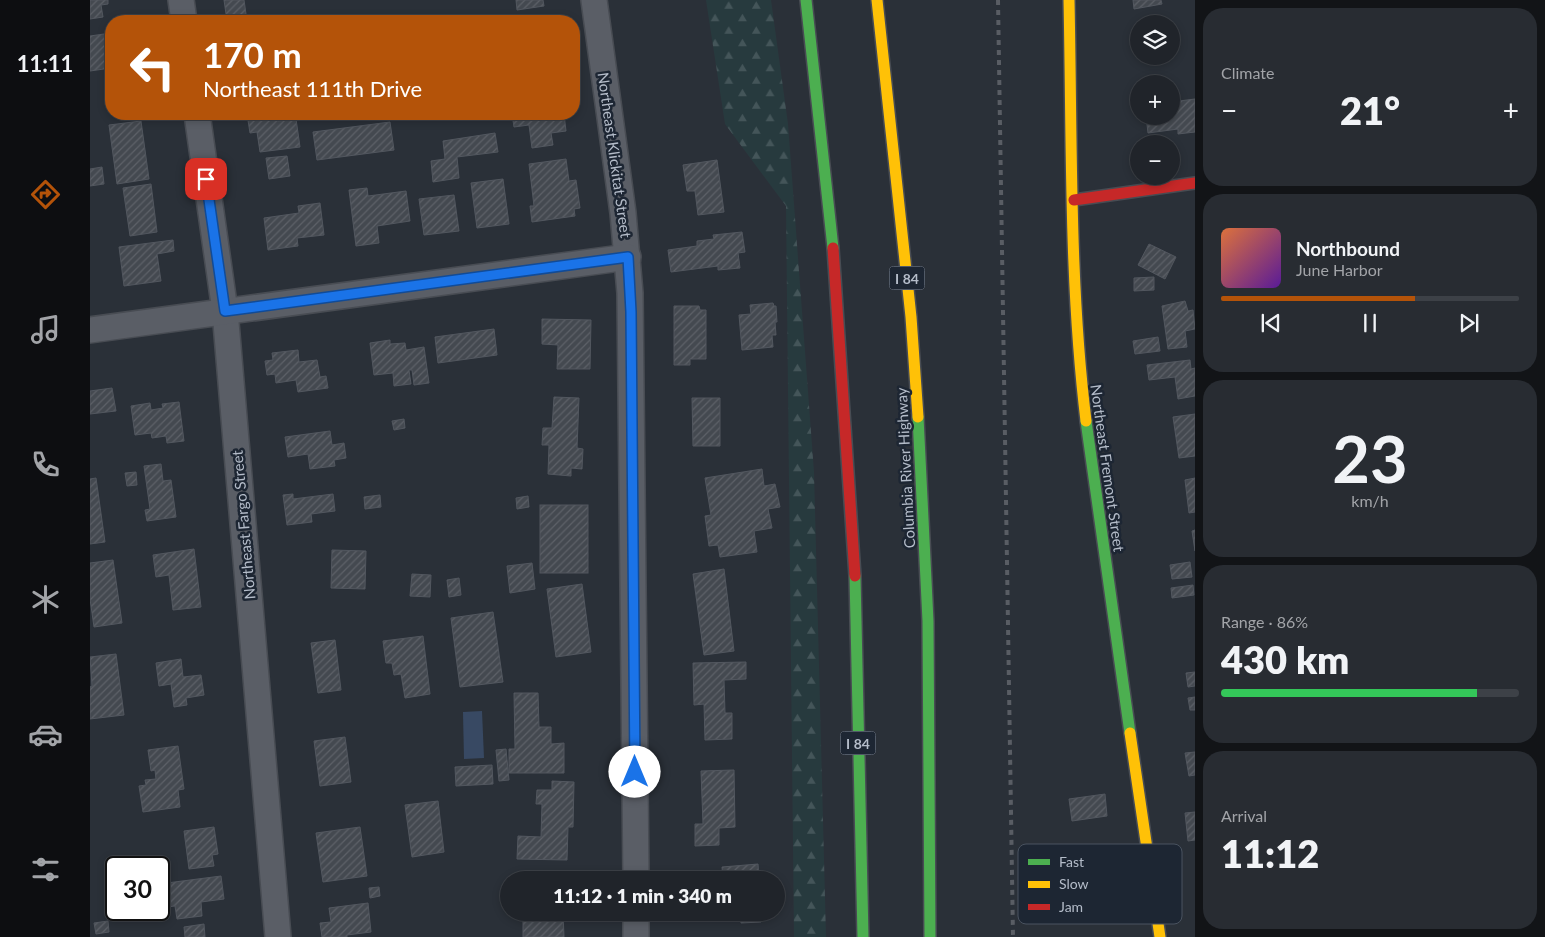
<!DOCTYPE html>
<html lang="en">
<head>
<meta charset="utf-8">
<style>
  body { margin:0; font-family:Lato,sans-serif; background:#282c32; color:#f1f3f6; height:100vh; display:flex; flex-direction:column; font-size:19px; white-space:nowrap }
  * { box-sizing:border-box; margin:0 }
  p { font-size:16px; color:#a2a4a8 }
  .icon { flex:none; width:28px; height:28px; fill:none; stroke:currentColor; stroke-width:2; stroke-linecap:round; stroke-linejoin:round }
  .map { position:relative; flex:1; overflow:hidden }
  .details { display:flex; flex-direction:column; gap:8px; padding:8px; background:#121417; width:350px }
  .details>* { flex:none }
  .banner { position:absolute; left:15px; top:15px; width:475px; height:105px; border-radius:20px; box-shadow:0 2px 8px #0003,0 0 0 1px #3d4147; background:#b45309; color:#fff; overflow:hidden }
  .tools { position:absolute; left:1040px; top:15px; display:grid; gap:10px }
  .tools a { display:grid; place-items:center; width:50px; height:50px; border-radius:50%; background:#20242a; box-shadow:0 2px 8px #0003,0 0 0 1px #3d4147; font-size:25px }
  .speed { position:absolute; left:15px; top:856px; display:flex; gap:10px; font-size:25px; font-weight:700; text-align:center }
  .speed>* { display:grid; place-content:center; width:65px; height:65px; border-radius:50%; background:#20242a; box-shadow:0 2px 8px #0003,0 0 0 1px #3d4147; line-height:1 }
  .speed .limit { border:2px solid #111; border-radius:8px; background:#fff; color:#111 }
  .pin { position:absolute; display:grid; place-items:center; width:42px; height:42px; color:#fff; margin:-21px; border-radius:10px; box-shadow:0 2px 8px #0006 }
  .me { position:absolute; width:55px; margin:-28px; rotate:0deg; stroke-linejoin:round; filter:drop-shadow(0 0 4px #0008) }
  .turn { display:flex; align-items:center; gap:18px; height:105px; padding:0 15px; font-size:22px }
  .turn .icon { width:65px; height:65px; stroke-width:2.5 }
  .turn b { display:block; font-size:35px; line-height:42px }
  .big { font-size:38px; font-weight:800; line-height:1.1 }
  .details .widget { flex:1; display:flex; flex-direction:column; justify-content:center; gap:8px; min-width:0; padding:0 18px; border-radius:20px; background:#282c32 }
  .details .dial { align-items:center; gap:0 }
  .dial b { font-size:65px; line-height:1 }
  .song { display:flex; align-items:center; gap:15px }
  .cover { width:60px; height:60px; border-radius:8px; background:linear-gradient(135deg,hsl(20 70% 55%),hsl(270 70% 35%)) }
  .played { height:5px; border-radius:2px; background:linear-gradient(90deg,#b45309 65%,#3d4147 65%) }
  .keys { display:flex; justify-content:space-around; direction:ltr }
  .heat { display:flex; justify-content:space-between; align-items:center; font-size:28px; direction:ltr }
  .charge { height:8px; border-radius:4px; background:linear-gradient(90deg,#34c759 86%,#3d4147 0) }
  .trip { position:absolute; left:410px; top:871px; width:285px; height:50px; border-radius:25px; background:#20242a; box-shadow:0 2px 8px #0003,0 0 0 1px #3d4147; font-weight:800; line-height:50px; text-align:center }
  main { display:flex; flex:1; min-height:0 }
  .tabs { display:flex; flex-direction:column; width:90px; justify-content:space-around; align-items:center; background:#0d0e11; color:#a2a4a8 }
  .tabs .icon { width:35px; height:35px }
  .tabs .on { color:#b45309 }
  .tabs b { font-size:22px; color:#f1f3f6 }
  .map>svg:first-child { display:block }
  .forest { fill:url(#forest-firs) }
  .water { fill:#384963 }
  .building { fill:url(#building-hatch); stroke:#52575f }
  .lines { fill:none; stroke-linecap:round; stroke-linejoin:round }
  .street-casing { stroke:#484c53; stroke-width:28 }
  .fast-casing { stroke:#484c53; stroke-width:14 }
  .slow-casing { stroke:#484c53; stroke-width:14 }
  .jam-casing { stroke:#484c53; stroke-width:14 }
  .street { stroke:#5a5e66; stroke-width:25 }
  .fast { stroke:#4caf50; stroke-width:11 }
  .slow { stroke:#ffc107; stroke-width:11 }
  .jam { stroke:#c62828; stroke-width:11 }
  .rail { stroke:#595d64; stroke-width:4; stroke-dasharray:5 5; stroke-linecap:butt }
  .route-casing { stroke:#114b97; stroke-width:12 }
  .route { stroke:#1a73e8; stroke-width:9 }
  .labels { text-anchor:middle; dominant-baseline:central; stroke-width:5; stroke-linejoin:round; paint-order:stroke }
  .shield { fill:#1d2633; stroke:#878f9c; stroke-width:1 }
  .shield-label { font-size:14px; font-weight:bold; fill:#b4bcc9 }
  .street-label { font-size:15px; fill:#b4bcc9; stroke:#1d2633 }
  .key { fill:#1d2633; stroke:#4a5360; stroke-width:1 }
  .key-label { font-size:14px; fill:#b4bcc9 }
</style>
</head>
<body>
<main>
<nav class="tabs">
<b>11:11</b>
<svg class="icon on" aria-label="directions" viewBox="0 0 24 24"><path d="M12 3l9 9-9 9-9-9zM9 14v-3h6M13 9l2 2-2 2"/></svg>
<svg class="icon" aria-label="music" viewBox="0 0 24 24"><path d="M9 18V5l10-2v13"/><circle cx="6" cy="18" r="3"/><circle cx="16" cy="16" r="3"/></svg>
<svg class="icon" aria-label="phone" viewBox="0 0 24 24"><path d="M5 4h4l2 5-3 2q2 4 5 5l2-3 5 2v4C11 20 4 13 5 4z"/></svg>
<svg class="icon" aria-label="climate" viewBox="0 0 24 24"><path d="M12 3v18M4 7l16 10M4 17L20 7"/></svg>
<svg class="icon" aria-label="car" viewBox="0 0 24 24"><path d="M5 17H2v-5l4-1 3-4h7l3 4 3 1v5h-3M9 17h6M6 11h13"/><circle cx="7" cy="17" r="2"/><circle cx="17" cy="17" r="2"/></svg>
<svg class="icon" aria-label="filters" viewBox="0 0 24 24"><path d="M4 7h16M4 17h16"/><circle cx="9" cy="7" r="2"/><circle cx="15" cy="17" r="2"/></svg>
</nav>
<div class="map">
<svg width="1105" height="937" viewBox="0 0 1105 937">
  <defs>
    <pattern id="forest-firs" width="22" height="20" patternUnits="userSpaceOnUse" patternTransform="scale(1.25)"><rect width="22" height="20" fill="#273a3e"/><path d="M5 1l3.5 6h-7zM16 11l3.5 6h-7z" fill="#445559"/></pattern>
    <pattern id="building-hatch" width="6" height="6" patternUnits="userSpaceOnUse" patternTransform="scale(1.25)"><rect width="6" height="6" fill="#444950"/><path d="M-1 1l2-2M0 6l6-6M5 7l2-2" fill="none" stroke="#5d6168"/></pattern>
  </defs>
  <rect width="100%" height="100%" fill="#2a3038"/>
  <polygon class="forest" points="616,0 681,0 698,124 724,472 736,937 704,937 696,206 635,124"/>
  <polygon class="water" points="392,711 394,758 374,759 373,712"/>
  <g class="building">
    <polygon points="0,0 18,0 18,4 11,5 13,17 0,19"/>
    <polygon points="134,0 154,0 157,21 137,21"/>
    <polygon points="426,0 453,0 454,6 427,10"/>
    <polygon points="1043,0 1071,0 1072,4 1044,9"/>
    <polygon points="21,33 21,68 0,71 0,36"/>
    <polygon points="1105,99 1105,132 1088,134 1088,129 1058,133 1056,116 1081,116 1081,102"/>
    <polygon points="157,114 187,114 188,121 206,119 210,147 170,152 167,132 160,133"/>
    <polygon points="422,114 474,114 476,131 461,133 463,145 442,148 439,125 424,127"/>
    <polygon points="51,121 59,179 27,184 19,125"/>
    <polygon points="300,122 304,150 227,160 223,132"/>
    <polygon points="405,133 408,152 367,157 369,178 343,182 341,161 355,159 353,141"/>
    <polygon points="197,156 200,176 179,179 176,158"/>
    <polygon points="476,159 479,181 486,180 490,208 484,209 485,216 442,222 440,206 444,206 439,164"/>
    <polygon points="627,160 634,212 608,215 605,191 597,191 593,165"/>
    <polygon points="12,167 14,184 0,186 0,169"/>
    <polygon points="413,179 419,224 387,228 381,183"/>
    <polygon points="61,184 67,232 40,236 33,188"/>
    <polygon points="277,188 278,196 316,191 320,221 287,226 289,243 266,246 259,190"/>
    <polygon points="364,195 369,231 334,235 329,199"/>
    <polygon points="230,203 234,235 207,238 208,246 178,250 174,218 209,213 208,206"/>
    <polygon points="652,232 655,252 648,253 650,268 628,270 628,266 581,272 578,250 607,246 607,241 624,239 623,235"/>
    <polygon points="83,240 84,251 67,254 71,281 34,286 29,247"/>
    <polygon points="1059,244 1086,257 1075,279 1048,265"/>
    <polygon points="1064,277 1064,290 1044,291 1044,278"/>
    <polygon points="1095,301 1098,311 1103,310 1105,329 1095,331 1097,347 1078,349 1072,306"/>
    <polygon points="683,303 684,306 686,306 687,322 685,322 686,335 682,335 683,347 652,350 649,315 661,314 660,305"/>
    <polygon points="584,306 609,306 610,310 616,310 616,359 600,359 600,365 584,365"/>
    <polygon points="452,319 501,320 500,369 467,369 468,345 452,344"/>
    <polygon points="404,329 407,355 348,363 345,337"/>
    <polygon points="1068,337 1070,351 1045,354 1043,341"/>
    <polygon points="300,340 300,344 315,343 316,350 334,347 339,383 324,385 322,370 319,370 321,384 304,386 303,373 284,375 280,343"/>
    <polygon points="208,350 209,362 227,360 230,377 236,376 238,388 208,392 206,380 186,383 185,374 177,375 175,361 183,360 182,353"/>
    <polygon points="1100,360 1101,369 1105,368 1105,396 1088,399 1085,377 1059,380 1057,365"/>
    <polygon points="22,388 26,411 0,414 0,391"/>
    <polygon points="464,397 489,398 487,448 493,449 492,469 481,468 481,476 458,474 459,445 452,445 453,428 462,428"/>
    <polygon points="602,398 630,398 630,446 603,446"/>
    <polygon points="89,402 94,441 77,443 76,436 62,438 61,433 45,435 41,406 60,403 61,410 73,408 72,404"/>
    <polygon points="1105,414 1105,456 1089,458 1083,417"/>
    <polygon points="314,419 315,428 304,430 302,421"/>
    <polygon points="240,431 242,445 254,443 256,458 244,460 245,466 220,469 218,454 198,457 195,437"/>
    <polygon points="71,464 73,481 81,480 86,517 57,521 55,510 60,509 54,466"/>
    <polygon points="672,469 674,486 685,484 690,507 678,509 682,528 664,531 667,552 630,557 628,545 619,546 615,516 621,515 615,478"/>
    <polygon points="46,472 47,485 37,486 35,473"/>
    <polygon points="6,478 15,542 0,544 0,479"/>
    <polygon points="1105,478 1105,512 1099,513 1095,480"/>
    <polygon points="203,494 203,499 243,494 245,511 221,514 222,522 197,525 193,495"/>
    <polygon points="290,495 291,507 275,509 274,497"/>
    <polygon points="438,496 439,507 427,509 426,498"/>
    <rect x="450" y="505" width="48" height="68"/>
    <polygon points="1105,530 1105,551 1102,531"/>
    <polygon points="104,549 111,607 83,610 79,575 66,577 63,555"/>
    <polygon points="242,550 276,551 275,589 241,588"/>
    <polygon points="23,560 32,623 4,627 0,599 0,563"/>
    <polygon points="1100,562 1102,577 1082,579 1080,565"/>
    <polygon points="442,563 445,589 420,593 417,566"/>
    <polygon points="634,569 644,651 614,655 603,574"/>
    <polygon points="322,574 341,575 340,597 320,596"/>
    <polygon points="369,578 371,595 359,597 357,580"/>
    <polygon points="492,584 501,652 466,657 457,589"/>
    <polygon points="1103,585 1104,595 1082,598 1081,588"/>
    <polygon points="403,612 413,682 370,687 361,618"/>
    <polygon points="333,636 340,694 315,698 311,674 304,675 302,663 296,663 293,641"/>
    <polygon points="245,640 251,690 228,693 221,643"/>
    <polygon points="26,654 34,715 0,719 0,687 2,686 0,657"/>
    <polygon points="91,659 93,677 111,675 114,695 96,698 97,705 84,707 81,684 69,686 66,663"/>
    <polygon points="656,662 656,679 634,680 635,713 642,713 642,739 615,740 614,704 604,705 603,663"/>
    <polygon points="1105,672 1105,686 1098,687 1096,673"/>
    <polygon points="424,693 448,693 449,727 461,727 461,744 474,743 474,773 419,773 419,749 425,749"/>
    <polygon points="1105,697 1105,710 1100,710 1098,698"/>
    <polygon points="255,737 261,782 230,786 224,741"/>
    <polygon points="88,746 94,789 88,790 90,807 53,812 49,786 56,785 55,780 66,779 65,770 61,771 58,750"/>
    <polygon points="416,749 419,780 409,781 406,750"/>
    <polygon points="1105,752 1105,775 1099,776 1095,753"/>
    <polygon points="402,765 403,784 366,786 365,767"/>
    <polygon points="644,770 645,827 629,828 629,845 605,846 605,824 613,824 611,771"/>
    <polygon points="462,781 484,782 483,827 478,827 477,860 427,859 428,836 451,837 452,804 446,804 447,790 462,790"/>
    <polygon points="1015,794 1017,816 982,821 979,799"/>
    <polygon points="348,801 354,852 322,857 315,805"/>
    <polygon points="1105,812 1105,840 1098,841 1095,813"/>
    <polygon points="124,827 128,854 122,855 124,866 99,869 94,831"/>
    <polygon points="270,827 277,876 233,882 226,833"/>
    <polygon points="668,864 669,880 633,880 632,867"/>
    <polygon points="131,876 134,899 111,902 112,916 87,919 85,906 69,908 69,884"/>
    <polygon points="473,878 473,880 433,880 433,879"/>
    <polygon points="289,887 290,896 280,898 279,888"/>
    <polygon points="278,903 281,932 257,935 257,937 232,937 230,923 241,922 239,908"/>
    <polygon points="433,912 473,912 474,937 433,937"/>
    <polygon points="650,912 670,912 671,922 651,923"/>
    <polygon points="18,921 19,932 6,934 4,923"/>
    <polygon points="114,924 115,937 95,937 94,927"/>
  </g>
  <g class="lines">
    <defs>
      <g id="street">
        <polyline points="91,0 94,21"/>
        <polyline points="504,0 533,213 540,293 546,880"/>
        <polyline points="107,114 135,311 188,937"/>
        <polyline points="0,330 538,257"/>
        <polyline points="546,912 546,937"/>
      </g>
      <g id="fast">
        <polyline points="716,0 743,248"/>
        <polyline points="828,417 838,621 840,937"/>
        <polyline points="996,421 1040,733"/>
        <polyline points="765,576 773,937"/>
      </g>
      <g id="slow">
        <polyline points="787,0 821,317 828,417"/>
        <path d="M979,0C982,140 979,282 996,421"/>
        <polyline points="1040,733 1070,937"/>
      </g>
      <g id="jam">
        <polyline points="984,200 1105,183"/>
        <polyline points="743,248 765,576"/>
      </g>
    </defs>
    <use href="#street" class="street-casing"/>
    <use href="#fast" class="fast-casing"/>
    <use href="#slow" class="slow-casing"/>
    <use href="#jam" class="jam-casing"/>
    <use href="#street" class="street"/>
    <use href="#fast" class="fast"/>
    <use href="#slow" class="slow"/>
    <use href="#jam" class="jam"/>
    <polyline class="rail" points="908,0 923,937"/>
  </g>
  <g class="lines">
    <defs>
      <polyline id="route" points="116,179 135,311 538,257 541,312 545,772"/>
    </defs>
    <use href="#route" class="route-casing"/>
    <use href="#route" class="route"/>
  </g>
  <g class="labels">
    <g class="shield">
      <rect x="799.5" y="266.5" width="35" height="23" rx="4"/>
      <rect x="750.5" y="731.5" width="35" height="23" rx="4"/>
    </g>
    <g class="shield-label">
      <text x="817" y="278">I 84</text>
      <text x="768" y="743">I 84</text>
    </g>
    <g class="street-label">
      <text transform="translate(525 155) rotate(82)">Northeast Klickitat Street</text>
      <text transform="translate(815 468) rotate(-93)">Columbia River Highway</text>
      <text transform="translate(1018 468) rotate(82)">Northeast Fremont Street</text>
      <text transform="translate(153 525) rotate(-95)">Northeast Fargo Street</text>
    </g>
  </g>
  <rect x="928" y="844" width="164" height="80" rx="8" class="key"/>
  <rect x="938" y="859" width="22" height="6" fill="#4caf50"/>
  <rect x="938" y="881" width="22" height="7" fill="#ffc107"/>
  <rect x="938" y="904" width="22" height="6" fill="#c62828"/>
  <g class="key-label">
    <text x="969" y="867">Fast</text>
    <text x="969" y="889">Slow</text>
    <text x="969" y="912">Jam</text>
  </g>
</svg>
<div class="tools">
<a><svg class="icon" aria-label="layers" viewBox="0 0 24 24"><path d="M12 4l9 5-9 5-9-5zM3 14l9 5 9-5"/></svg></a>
<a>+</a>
<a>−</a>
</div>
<div class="speed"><div class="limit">30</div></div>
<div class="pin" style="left:116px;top:179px;background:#d93025"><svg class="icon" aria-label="arrive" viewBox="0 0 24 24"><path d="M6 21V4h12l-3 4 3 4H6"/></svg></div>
<svg class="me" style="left:545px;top:772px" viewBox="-20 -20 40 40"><circle r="19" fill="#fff"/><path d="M0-13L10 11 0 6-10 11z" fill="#1a73e8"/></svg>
<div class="trip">11:12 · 1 min · 340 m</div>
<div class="banner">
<div class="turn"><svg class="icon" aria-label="left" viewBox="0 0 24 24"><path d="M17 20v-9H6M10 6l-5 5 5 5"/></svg><div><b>170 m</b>Northeast 111th Drive</div></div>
</div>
</div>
<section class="details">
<div class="widget"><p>Climate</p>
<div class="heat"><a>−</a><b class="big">21°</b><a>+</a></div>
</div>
<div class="widget">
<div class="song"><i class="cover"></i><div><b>Northbound</b><p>June Harbor</p></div></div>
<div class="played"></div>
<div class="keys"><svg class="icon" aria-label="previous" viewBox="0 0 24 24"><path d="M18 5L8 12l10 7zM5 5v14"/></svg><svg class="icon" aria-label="pause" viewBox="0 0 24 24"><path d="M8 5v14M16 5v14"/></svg><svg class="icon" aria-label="next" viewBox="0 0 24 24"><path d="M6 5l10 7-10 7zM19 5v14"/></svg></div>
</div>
<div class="widget dial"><b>23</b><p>km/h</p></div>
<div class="widget"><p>Range · 86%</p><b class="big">430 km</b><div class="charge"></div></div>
<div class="widget"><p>Arrival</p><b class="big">11:12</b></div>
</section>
</main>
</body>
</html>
